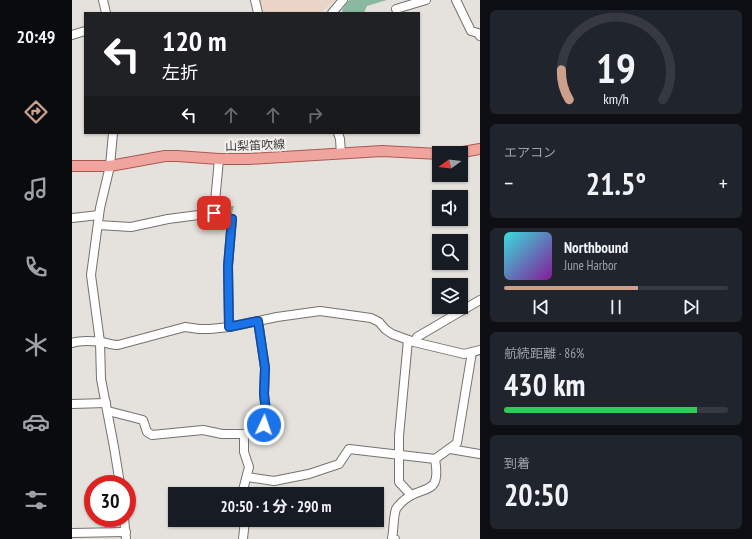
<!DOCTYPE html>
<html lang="ja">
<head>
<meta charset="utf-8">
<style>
  body { margin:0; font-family:"PT Sans Narrow","Noto Sans JP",sans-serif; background:#20242c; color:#f1f3f6; height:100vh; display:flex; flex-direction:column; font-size:15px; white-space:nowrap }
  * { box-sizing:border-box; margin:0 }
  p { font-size:13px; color:#9ea1a6 }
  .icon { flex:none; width:22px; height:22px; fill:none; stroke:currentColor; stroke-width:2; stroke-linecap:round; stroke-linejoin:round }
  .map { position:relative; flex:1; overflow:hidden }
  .drawer { display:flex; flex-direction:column; gap:10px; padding:10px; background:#0d0f14; width:272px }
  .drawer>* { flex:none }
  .guide { position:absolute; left:12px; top:12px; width:336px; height:122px; border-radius:0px; box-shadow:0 1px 3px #0004; background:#202124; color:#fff; overflow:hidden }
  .needle { width:26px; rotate:255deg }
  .tools { position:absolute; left:360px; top:146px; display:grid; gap:8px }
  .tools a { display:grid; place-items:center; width:36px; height:36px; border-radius:0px; background:#171b24; box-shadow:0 1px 3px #0004; font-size:20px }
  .speed { position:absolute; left:12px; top:475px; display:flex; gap:8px; font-size:20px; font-weight:700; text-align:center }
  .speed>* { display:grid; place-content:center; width:52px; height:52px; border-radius:50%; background:#171b24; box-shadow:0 1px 3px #0004; line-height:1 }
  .speed .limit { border:6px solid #d22; background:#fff; color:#111 }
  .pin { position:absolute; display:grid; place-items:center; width:34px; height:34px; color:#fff; margin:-17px; border-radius:8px; box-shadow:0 2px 6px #0006 }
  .me { position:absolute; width:44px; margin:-22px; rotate:3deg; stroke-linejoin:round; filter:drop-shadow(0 0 3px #0008) }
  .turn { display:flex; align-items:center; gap:14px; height:84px; padding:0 12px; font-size:18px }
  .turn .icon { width:52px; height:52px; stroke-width:2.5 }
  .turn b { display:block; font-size:28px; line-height:34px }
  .lanes { display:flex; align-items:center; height:38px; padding:0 12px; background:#0003; justify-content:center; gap:20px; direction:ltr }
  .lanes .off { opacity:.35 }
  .big { font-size:30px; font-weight:700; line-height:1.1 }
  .drawer .card { flex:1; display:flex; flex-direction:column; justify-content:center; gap:6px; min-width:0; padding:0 14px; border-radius:6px; background:#20242c }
  .drawer .dial { align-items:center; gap:0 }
  .dial svg { height:104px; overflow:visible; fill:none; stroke:#363941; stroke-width:7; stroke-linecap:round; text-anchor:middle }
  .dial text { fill:#f1f3f6; stroke:none }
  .song { display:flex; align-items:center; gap:12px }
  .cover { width:48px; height:48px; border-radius:6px; background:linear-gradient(135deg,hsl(180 70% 55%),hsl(290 70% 35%)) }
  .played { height:4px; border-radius:2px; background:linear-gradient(90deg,#cda08b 60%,#363941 60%) }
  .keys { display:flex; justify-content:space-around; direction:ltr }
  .heat { display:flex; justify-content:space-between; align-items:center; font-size:22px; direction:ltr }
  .charge { height:6px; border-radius:3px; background:linear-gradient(90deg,#34c759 86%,#363941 0) }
  .trip { position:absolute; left:96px; top:487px; width:216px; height:40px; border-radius:0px; background:#171b24; box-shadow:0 1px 3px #0004; font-weight:700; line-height:40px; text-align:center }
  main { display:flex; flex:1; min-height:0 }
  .tabs { display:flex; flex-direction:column; width:72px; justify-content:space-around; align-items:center; background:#090b0e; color:#9ea1a6 }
  .tabs .icon { width:28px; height:28px }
  .tabs .active { color:#cda08b }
  .tabs b { font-size:18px; color:#f1f3f6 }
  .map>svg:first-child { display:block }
  .education { fill:#e9d4c6 }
  .forest { fill:#8bb99f }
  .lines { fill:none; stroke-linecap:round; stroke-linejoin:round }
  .minor-casing { stroke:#74726e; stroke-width:10 }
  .major-casing { stroke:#ab5951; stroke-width:12 }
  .minor { stroke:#fff; stroke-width:8 }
  .major { stroke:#efa49e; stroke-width:10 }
  .route-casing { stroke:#114b97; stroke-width:10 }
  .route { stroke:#1a73e8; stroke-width:7 }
  .labels { text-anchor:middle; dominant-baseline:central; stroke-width:4; stroke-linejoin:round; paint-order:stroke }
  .street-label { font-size:12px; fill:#3e3d3b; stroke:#f2efec }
</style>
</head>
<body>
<main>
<nav class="tabs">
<b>20:49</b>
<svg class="icon active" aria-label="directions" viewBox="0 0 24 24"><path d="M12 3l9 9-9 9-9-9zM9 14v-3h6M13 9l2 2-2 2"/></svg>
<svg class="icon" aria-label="music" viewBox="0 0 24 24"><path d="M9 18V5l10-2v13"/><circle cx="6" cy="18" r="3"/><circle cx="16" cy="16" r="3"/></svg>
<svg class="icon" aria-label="phone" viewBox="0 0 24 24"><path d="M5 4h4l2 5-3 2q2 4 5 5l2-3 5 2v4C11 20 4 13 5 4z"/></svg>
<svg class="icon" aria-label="climate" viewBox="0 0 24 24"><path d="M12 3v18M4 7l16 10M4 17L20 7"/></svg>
<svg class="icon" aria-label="car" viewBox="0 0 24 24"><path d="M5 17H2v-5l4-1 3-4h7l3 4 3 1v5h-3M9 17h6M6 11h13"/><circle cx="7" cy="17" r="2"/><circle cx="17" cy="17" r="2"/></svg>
<svg class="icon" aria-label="filters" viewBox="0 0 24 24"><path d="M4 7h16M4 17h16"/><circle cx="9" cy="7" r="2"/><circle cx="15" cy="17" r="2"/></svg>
</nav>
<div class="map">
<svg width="408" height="539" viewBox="0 0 408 539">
  <rect width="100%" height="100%" fill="#e5e2de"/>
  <polygon class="education" points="187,0 263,0 248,13 190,13"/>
  <g class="forest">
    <polygon points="277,0 315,0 295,6 292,13 271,13 270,10"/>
    <polygon points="155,202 155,206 162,206 159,216 144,214 145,206"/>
  </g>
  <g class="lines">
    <defs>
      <g id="minor">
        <polyline points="31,0 34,13"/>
        <polyline points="183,0 186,13"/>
        <polyline points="384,0 399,31 406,33 408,36"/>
        <polyline points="324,9 354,0"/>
        <polyline points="260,13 271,0"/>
        <polyline points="0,35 13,31"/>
        <polyline points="41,133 38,166 28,208 19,275 28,342 29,379 42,447 48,484"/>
        <polyline points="266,133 268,139 269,154"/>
        <polyline points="142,213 142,216 160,219 156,266 157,327"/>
        <polyline points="142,213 147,159"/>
        <polyline points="0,218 27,215"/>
        <polyline points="26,225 59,227 96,219 142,213"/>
        <polyline points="336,340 327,436 327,482 339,495"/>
        <polyline points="342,342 345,337 408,300"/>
        <path d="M0,343C8,340 21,341 30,342C35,343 40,345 46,345L113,327L127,329H138L157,327L205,317L248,311L299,318L307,322L313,329L320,334L342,342L392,354L408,350"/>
        <polyline points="0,404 34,403"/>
        <polyline points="36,411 71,420 75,432 80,435 131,430 150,434 172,434"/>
        <polyline points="378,449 408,454"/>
        <polyline points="175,477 202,481 237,474 267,464 277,449 363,459 385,443 400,352"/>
        <polyline points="170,494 177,467 172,452 172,434 192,425 195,421 192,394 193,368 186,321"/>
        <polyline points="52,518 54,539"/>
        <polyline points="0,533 54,532"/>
        <polyline points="171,539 173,520"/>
        <path d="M323,539L320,538C322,529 321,518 324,509C325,507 328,504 330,502C349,483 370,499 363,459"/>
      </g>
      <g id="major">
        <polyline points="385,153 408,149"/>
        <polyline points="0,166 38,166 93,156 105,156 147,159 177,159 310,151 367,154"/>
      </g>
    </defs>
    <use href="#minor" class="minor-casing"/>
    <use href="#major" class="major-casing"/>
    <use href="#minor" class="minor"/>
    <use href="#major" class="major"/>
  </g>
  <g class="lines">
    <defs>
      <polyline id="route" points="142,213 142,216 160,219 156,266 157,327 186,321 193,368 192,394 195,420 192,425"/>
    </defs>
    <use href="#route" class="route-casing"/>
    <use href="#route" class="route"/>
  </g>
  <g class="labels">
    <g class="street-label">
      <text transform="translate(183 145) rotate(-2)">山梨笛吹線</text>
    </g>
  </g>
</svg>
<div class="tools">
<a><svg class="needle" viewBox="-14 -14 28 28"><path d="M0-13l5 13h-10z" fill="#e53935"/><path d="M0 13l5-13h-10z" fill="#9ea1a6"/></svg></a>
<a><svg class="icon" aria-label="sound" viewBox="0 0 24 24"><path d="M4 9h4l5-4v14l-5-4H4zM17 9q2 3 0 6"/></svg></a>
<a><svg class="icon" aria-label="search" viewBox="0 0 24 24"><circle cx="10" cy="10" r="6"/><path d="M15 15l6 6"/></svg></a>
<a><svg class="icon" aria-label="layers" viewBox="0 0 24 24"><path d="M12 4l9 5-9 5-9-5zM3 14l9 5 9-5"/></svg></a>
</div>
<div class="speed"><div class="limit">30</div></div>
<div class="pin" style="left:142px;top:213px;background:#d93025"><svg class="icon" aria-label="arrive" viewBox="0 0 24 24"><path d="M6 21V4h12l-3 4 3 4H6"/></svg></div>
<svg class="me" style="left:192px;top:425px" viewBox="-20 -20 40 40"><circle r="17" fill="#1a73e8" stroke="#fff" stroke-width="3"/><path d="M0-11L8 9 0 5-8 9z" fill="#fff"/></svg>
<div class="trip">20:50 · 1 分 · 290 m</div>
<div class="guide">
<div class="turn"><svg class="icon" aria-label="left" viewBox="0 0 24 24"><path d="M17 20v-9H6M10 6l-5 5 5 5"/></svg><div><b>120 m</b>左折</div></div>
<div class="lanes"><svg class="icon" aria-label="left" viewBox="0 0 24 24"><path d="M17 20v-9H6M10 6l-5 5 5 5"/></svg><svg class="icon off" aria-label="ahead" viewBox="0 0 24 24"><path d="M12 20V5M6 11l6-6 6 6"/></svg><svg class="icon off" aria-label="ahead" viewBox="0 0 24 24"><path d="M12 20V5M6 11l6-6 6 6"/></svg><svg class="icon off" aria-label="right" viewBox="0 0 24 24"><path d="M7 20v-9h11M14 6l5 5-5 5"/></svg></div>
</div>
</div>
<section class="drawer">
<div class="card dial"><svg viewBox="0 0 100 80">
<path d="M14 69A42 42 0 1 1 86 69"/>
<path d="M14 69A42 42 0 0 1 8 46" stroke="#cda08b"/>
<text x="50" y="56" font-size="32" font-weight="700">19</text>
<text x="50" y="72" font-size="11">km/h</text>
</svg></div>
<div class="card"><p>エアコン</p>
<div class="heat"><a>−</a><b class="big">21.5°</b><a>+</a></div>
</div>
<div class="card">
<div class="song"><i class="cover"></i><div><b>Northbound</b><p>June Harbor</p></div></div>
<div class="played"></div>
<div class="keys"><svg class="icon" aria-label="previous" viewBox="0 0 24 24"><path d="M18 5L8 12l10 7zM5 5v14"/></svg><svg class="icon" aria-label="pause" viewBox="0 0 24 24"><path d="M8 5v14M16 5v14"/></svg><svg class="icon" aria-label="next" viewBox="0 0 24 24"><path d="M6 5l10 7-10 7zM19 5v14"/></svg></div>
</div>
<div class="card"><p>航続距離 · 86%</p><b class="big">430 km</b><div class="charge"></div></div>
<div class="card"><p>到着</p><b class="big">20:50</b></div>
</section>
</main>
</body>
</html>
